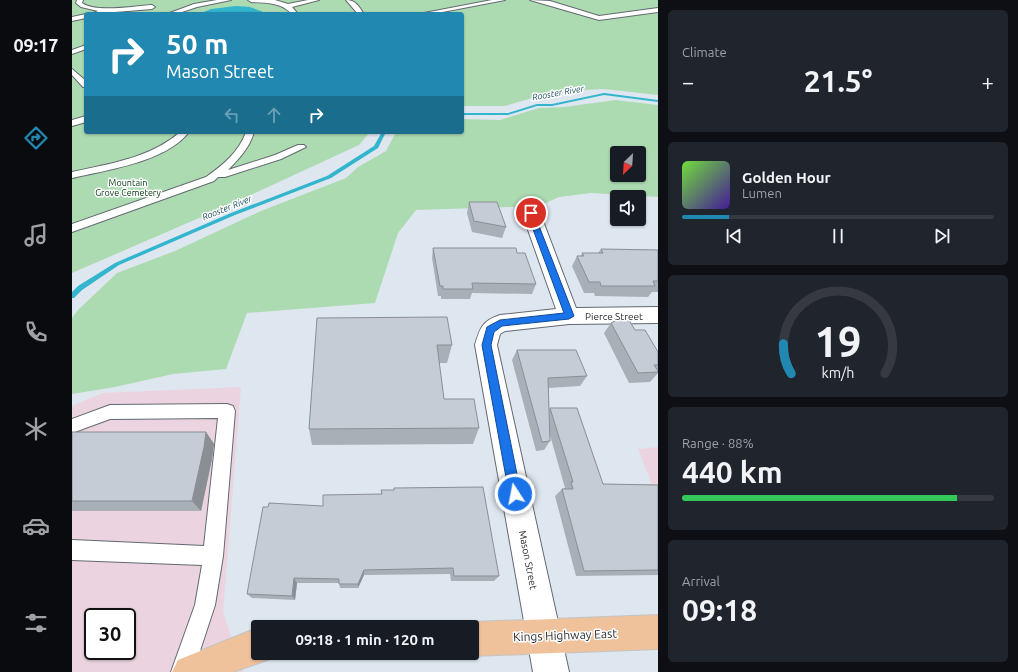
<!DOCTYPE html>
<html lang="en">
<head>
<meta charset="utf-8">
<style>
  body { margin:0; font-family:Ubuntu,sans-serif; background:#20242c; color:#f1f3f6; height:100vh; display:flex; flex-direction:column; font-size:15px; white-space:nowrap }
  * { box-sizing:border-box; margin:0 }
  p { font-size:13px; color:#9ea1a6 }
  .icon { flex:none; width:22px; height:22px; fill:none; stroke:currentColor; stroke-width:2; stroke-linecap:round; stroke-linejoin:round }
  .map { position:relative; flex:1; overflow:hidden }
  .side { display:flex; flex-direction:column; gap:10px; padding:10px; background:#0d0f14; width:360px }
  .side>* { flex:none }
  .top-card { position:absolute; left:12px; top:12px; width:380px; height:122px; border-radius:4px; box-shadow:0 1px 3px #0004; background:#2189b1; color:#fff; overflow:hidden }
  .needle { width:26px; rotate:205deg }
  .controls { position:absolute; left:538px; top:146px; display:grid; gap:8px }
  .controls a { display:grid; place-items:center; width:36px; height:36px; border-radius:4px; background:#171b24; box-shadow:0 1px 3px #0004; font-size:20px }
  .speed { position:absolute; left:12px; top:608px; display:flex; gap:8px; font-size:20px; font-weight:700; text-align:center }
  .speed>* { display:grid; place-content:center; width:52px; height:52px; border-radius:50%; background:#171b24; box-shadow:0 1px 3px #0004; line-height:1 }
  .speed .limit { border:2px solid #111; border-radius:6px; background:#fff; color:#111 }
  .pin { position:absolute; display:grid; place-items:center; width:34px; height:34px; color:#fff; margin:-17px; border:2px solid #fff; border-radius:50%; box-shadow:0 1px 4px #0007 }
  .me { position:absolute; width:44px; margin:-22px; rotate:349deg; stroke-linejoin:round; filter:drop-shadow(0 0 3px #0008) }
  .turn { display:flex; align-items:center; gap:14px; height:84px; padding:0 16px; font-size:18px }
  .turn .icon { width:52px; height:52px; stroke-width:2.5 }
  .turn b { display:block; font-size:28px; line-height:34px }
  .lanes { display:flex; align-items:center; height:38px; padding:0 16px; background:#0003; justify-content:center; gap:20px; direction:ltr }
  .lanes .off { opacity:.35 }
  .big { font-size:30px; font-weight:700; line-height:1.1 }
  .side .tile { flex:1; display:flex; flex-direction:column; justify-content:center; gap:6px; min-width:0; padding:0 14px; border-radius:6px; background:#20242c }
  .side .dial { align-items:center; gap:0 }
  .dial svg { height:104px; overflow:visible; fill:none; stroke:#363941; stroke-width:7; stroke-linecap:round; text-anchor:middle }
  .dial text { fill:#f1f3f6; stroke:none }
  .song { display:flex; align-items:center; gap:12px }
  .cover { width:48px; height:48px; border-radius:6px; background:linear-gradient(135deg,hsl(100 70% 55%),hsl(260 70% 35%)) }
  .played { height:4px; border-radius:2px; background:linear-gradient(90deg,#2189b1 15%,#363941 15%) }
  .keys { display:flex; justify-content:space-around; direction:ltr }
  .heat { display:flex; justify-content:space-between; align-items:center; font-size:22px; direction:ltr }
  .charge { height:6px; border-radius:3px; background:linear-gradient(90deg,#34c759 88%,#363941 0) }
  .trip { position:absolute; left:179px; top:620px; width:228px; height:40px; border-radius:4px; background:#171b24; box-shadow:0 1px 3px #0004; font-weight:700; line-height:40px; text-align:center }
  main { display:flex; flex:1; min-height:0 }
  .tabs { display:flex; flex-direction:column; width:72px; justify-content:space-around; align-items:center; background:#090b0e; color:#9ea1a6 }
  .tabs .icon { width:28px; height:28px }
  .tabs .active { color:#2189b1 }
  .tabs b { font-size:18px; color:#f1f3f6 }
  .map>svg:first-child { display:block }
  .commercial { fill:#ebd4df; fill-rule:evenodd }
  .green { fill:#addbb1; fill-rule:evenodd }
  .water { fill:#32b5cd }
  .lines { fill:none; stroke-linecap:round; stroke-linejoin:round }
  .stream { fill:#32b5cd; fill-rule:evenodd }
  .service-casing { stroke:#636971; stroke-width:2 }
  .minor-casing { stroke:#636971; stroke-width:2 }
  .primary-casing { stroke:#c3c4c4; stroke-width:2 }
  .service { fill:#fff; fill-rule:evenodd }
  .minor { fill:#fff; fill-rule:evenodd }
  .primary { fill:#f0c29b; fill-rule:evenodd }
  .wall { fill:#a9afb7 }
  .shaded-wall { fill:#8a8f95 }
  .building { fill:#c5ccd5; stroke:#8a8f95 }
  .route { fill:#1a73e8; stroke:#114b97 }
  .labels { text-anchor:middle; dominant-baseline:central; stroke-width:3; stroke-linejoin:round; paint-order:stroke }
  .far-water-label { font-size:9px; font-style:italic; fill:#1f535e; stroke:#fff }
  .far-park-label { font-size:9px; fill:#00340c; stroke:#fff }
  .street-label { font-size:10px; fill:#282b2e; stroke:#fff }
  .near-street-label { font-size:12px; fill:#282b2e; stroke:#fff }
</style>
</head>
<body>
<main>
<nav class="tabs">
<b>09:17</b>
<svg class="icon active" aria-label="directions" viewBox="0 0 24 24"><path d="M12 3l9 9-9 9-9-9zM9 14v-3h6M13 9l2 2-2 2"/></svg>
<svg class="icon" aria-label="music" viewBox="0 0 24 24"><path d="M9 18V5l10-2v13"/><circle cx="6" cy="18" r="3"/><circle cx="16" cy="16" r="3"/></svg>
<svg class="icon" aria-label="phone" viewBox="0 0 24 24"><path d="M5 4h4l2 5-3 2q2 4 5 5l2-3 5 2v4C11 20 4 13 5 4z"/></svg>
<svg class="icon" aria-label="climate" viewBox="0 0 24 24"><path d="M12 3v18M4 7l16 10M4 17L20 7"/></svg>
<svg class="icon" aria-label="car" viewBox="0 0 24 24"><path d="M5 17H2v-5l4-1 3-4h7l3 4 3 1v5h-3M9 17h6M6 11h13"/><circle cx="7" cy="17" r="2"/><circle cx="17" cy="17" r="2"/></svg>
<svg class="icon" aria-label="filters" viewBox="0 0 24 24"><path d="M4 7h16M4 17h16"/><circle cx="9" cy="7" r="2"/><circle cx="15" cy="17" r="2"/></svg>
</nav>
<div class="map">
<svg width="586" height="672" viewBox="0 0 586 672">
  <rect width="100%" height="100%" fill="#dee6ef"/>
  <g class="commercial">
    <path d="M169,387L151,612L171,672H0V406L31,393ZM21,617H55V651H21Z"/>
    <polygon points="586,447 586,499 566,449"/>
  </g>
  <g class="green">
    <polygon points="0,0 586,0 586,95 532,89 510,90 460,98 433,106 390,106 390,14 14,14 14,132 298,132 287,145 157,205 0,273"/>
    <path d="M544,100L586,105V197L519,193L487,197L467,206L344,210L326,233L303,303L175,313L154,369L101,374L43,387L0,394V318L6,310L45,273L103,251L189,211L274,178L286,167L314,151L324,132H390V119L428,120L467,108L492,107ZM545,153H567V175H545Z"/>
  </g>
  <polygon class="water" points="164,6 178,7 196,14 127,14 139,9"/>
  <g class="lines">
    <g class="stream">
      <polygon points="532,93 586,100 586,102 532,95 480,106 465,106 436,115 390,115 390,113 436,113 465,104 480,104"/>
      <polygon points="310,132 314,132 306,148 259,178 163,215 47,265 10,290 2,298 0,298 0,292 6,286 43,263 159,213 255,176 302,146"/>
    </g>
    <defs>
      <g id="service">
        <path d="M5,0H11L10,3C24,13 62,6 80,5L83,7L80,9L19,14L26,11L9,7L4,3Z"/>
        <polygon points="145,0 159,0 125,7 104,14 95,14 122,4"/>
        <path d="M176,0H203L216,4L236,0H247L220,7L226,14H220C209,2 194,3 179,2Z"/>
        <path d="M274,0C284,0 287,7 292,14H286Z"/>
        <polygon points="420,0 433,0 360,14 347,14"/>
        <polygon points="458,0 478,1 527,16 586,8 586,12 527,20"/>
        <polygon points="14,14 14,18 0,21 0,17"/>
        <polygon points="14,45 14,49 0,54 0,50"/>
        <polygon points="0,69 14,81 14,87 11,87 0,75"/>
        <polygon points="14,116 14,122 0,126 0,120"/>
        <path d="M108,132H117C94,162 35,170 0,178V172C36,164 79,158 108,132Z"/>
        <path d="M174,132H182C178,147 167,159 156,170L203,155L226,145H232L234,147L209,159L153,177H146L142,181L0,232V224L134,177C151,165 167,152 174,132Z"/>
        <polygon points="155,404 161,406 163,411 151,556 143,605 121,672 99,672 123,605 130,565 0,560 0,540 132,546 146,418 38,419 0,433 0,419 38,405"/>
      </g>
      <path id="minor" d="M459,208L465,209L468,213L504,308L586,307V323L497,324L433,331L428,334L425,345L497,672H461L403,345C408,328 410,321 428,315L484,309L450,213L453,209Z"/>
      <g id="primary">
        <polygon points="586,615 586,649 400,656 393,653 400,653 400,627 388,627 400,622"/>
        <polygon points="180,630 186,630 186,653 201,653 198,659 161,672 100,672 106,660"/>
      </g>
    </defs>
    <use href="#service" class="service-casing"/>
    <use href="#minor" class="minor-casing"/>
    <use href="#primary" class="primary-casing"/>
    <use href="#service" class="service"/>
    <use href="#minor" class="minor"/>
    <use href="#primary" class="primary"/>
  </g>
  <g class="wall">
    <polygon points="397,202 434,227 430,238 400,232 395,213"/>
    <polygon points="361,248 445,253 464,284 460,294 400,293 398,299 369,299 369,296 366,296 360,258"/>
    <polygon points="529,249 586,250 586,292 580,292 576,297 523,296 522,293 512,293 500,266 505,256 509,256 510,253 526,253"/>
    <polygon points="245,318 380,345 375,363 367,363 372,399 407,428 401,444 240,445 237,429"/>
    <polygon points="539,323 563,330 586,352 586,373 578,382 557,383 532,333"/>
    <polygon points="445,350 515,376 508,386 476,388 477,410 478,408 531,484 586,485 586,575 504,576 483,496 490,489 493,488 478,435 478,441 472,450 464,451 440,360"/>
    <polygon points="0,432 134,432 142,444 140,459 129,511 0,511"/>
    <polygon points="309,490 427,576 422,581 379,581 378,574 292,575 286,588 268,588 267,583 225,583 223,600 180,598 175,594 251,506 309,494"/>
  </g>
  <g class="shaded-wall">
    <polygon points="134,432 142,444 140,459 129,511 120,501"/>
    <polygon points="292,570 292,575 286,588 286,584"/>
    <polygon points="222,578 225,583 223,600 220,596"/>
  </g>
  <g class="building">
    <polygon points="397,202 425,202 434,227 402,221"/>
    <polygon points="361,248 444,248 445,253 453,253 464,284 400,283 401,289 371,289 371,286 368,286"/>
    <polygon points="529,249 586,250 586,281 581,281 583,286 529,286 528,282 517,282 505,256 512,256 510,253 531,253"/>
    <polygon points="554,315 563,330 573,330 586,352 586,365 582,365 586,371 586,372 566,373 539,323"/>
    <polygon points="375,317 380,345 365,345 372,399 402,399 407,428 237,429 245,318"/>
    <polygon points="445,350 504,350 515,376 476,378 478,441 470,442"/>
    <polygon points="478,408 505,408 531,484 586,485 586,570 512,571 490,489 501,489 499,482 501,482"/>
    <polygon points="0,432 134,432 132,447 120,501 0,501"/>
    <polygon points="411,487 427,576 382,576 381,568 292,570 286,584 267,584 267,579 222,578 220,596 175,594 191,507 196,507 197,503 251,506 251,495 310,494 309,490 322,490 322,488"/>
  </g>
  <polygon class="route" points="459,210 462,213 502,316 497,319 430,326 422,332 419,345 449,494 447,498 443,500 439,498 437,494 410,345 415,327 428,320 492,313 455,213"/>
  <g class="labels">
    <g class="far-water-label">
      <text transform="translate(486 93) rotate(-10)">Rooster River</text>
      <text transform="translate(155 208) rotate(-22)">Rooster River</text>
    </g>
    <g class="far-park-label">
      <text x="56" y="183">Mountain<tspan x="56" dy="10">Grove Cemetery</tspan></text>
    </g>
    <g class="street-label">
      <text x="542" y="316">Pierce Street</text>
      <text transform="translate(456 560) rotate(79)">Mason Street</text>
    </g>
    <g class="near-street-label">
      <text transform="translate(493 635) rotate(-2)">Kings Highway East</text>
    </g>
  </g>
</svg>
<div class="controls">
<a><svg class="needle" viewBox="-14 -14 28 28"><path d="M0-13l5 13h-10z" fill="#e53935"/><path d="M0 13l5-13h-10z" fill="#9ea1a6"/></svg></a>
<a><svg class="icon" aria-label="sound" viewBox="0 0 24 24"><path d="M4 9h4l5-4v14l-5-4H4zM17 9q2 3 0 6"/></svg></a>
</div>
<div class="speed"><div class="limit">30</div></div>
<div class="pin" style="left:459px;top:213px;background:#d93025"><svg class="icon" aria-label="arrive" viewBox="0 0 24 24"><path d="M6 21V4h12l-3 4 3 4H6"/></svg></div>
<svg class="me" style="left:443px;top:494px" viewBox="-20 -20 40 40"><circle r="17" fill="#1a73e8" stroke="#fff" stroke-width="3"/><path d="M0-11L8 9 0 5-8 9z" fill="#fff"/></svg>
<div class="trip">09:18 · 1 min · 120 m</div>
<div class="top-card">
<div class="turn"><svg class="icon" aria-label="right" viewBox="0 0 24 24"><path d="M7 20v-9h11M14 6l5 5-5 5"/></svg><div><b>50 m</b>Mason Street</div></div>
<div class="lanes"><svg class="icon off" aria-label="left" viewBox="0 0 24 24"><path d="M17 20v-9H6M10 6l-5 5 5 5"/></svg><svg class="icon off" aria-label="ahead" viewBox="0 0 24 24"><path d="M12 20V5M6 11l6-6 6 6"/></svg><svg class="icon" aria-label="right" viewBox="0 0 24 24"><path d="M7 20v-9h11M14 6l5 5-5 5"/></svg></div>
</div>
</div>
<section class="side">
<div class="tile"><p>Climate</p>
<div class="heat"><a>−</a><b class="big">21.5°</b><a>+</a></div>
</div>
<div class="tile">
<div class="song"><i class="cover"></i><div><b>Golden Hour</b><p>Lumen</p></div></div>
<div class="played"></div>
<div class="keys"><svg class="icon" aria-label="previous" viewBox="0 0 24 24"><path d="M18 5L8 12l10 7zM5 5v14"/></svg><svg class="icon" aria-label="pause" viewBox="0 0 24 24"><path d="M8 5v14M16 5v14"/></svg><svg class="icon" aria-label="next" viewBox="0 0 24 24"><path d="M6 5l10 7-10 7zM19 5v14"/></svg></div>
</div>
<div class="tile dial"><svg viewBox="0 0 100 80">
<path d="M14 69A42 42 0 1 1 86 69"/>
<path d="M14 69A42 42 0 0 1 8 46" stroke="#2189b1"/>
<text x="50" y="56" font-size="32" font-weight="700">19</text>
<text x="50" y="72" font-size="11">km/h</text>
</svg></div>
<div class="tile"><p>Range · 88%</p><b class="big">440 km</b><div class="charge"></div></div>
<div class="tile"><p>Arrival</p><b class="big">09:18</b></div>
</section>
</main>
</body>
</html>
